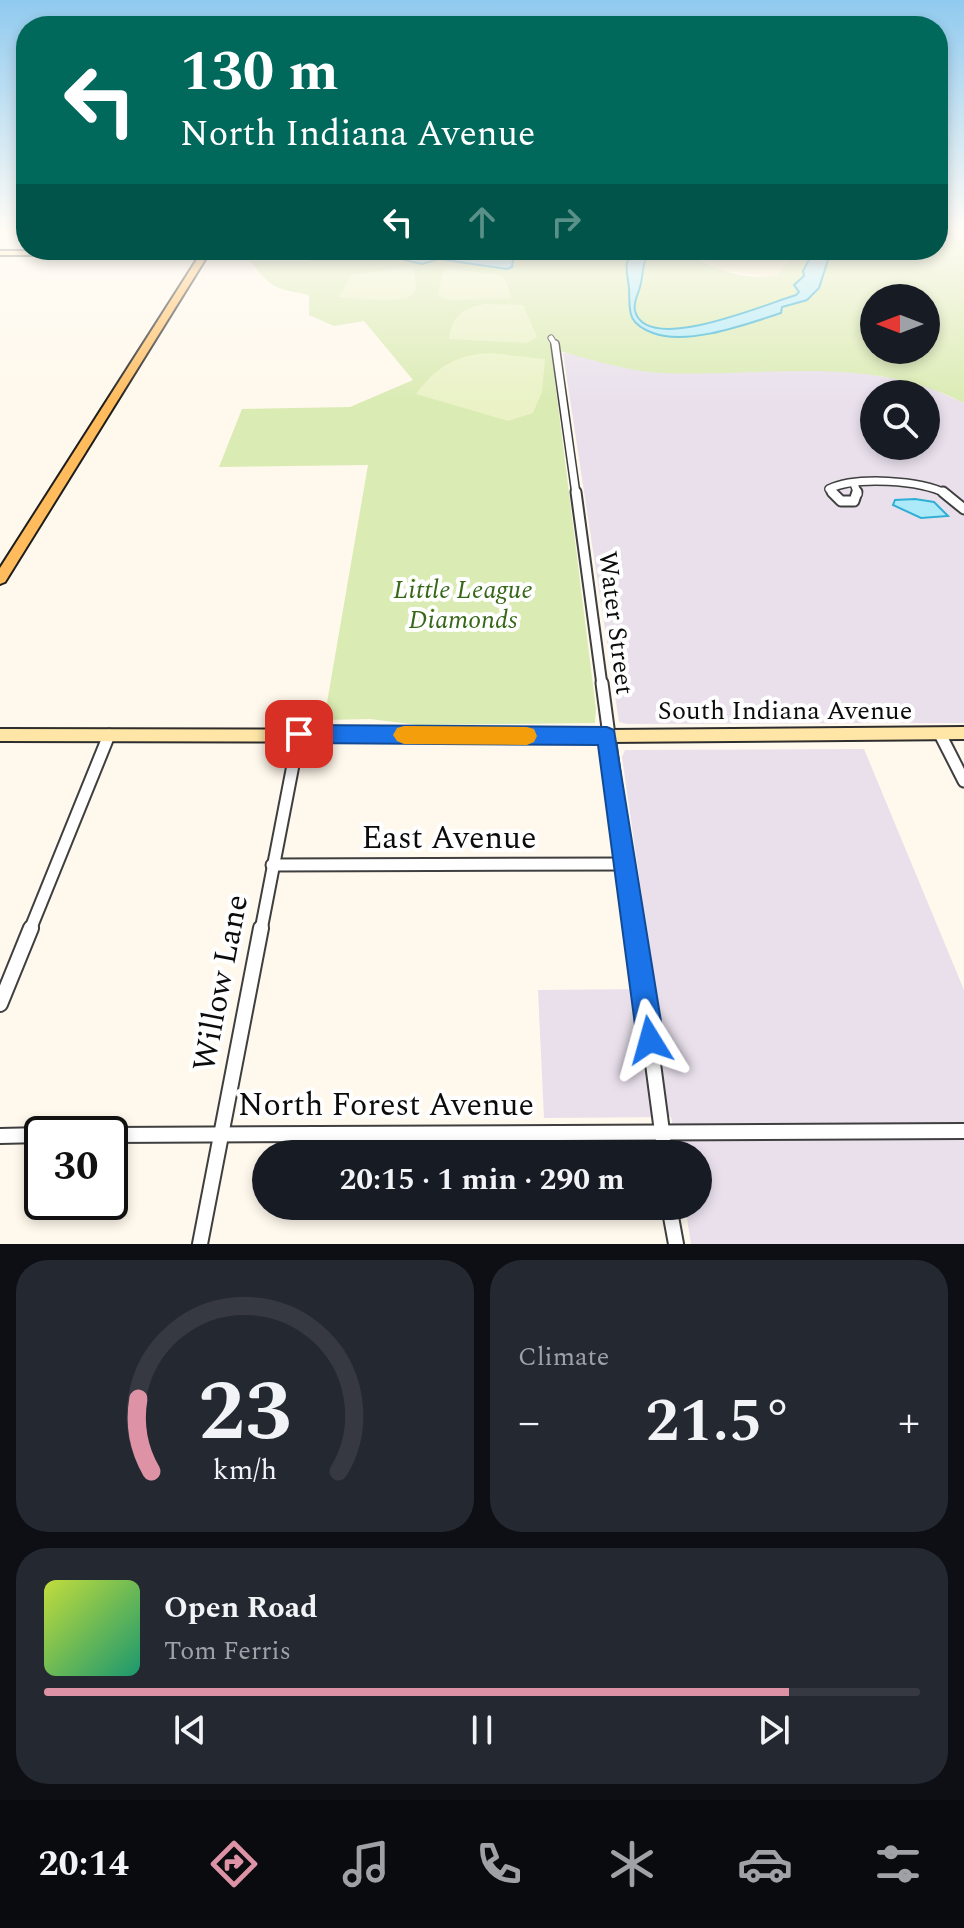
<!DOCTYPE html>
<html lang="en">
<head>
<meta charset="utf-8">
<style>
  body { margin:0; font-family:Spectral,serif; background:#242831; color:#f1f3f6; height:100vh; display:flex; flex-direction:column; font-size:30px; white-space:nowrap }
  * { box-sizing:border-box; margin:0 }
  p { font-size:26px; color:#9ea1a6 }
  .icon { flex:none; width:44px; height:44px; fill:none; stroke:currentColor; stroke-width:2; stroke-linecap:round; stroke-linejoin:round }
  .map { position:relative; height:1244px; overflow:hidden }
  .panel { display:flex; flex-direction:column; gap:16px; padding:16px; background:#0d0f14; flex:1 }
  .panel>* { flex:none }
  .banner { position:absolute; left:16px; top:16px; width:932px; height:244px; border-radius:32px; box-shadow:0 4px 12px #0003; background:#00695c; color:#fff; overflow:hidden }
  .needle { width:52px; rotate:270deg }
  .tools { position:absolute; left:860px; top:284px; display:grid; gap:16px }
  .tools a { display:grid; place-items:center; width:80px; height:80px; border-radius:50%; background:#171b24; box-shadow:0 4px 12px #0003; font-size:40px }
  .speed { position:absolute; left:24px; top:1116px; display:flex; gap:16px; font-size:40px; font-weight:700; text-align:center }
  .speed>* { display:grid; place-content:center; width:104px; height:104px; border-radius:50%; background:#171b24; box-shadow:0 4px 12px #0003; line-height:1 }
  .speed .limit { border:4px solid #111; border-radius:12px; background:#fff; color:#111 }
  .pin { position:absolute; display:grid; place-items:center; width:68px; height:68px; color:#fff; margin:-34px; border-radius:16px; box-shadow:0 4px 12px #0006 }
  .me { position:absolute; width:88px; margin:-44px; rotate:352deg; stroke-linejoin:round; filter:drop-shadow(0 0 6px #0008) }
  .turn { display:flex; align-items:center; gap:28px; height:168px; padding:0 32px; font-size:36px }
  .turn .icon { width:104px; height:104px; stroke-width:2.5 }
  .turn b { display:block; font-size:56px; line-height:68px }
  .lanes { display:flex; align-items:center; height:76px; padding:0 32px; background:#0003; justify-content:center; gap:40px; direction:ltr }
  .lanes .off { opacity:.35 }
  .big { font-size:60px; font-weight:700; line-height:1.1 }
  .panel .card { flex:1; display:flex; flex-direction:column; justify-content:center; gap:12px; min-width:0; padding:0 28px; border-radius:32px; background:#242831 }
  .panel .dial { align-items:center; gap:0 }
  .dial svg { height:208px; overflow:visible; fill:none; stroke:#363941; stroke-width:7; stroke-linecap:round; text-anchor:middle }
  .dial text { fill:#f1f3f6; stroke:none }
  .song { display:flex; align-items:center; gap:24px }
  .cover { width:96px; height:96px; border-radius:12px; background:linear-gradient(135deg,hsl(70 70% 55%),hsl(160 70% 35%)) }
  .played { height:8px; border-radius:4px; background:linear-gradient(90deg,#dd93a5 85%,#363941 85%) }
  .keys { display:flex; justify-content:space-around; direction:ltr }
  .heat { display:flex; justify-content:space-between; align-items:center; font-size:44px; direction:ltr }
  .panel .tiles { flex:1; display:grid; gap:16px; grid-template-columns:1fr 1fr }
  .card:last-child { grid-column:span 2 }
  .trip { position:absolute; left:252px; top:1140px; width:460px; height:80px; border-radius:40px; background:#171b24; box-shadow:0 4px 12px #0003; font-weight:700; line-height:80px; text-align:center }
  .menu { display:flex; height:128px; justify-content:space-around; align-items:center; background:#090b0e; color:#9ea1a6 }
  .menu .icon { width:56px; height:56px }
  .menu .current { color:#dd93a5 }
  .menu b { font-size:36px; color:#f1f3f6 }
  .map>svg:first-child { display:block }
  .industrial { fill:#e9e0ec; fill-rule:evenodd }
  .farmland { fill:#f6ebca }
  .green { fill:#daebb3; fill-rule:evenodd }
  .pitch { fill:#eaf2c6 }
  .water { fill:#adeaf9; stroke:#30afd4; stroke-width:2 }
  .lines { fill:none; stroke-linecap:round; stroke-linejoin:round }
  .river { fill:#adeaf9; fill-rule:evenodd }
  .street-far4-casing { stroke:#3f3f3f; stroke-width:7 }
  .street-far3-casing { stroke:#3f3f3f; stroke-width:10 }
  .street-far2-casing { stroke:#3f3f3f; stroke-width:13 }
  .street-far1-casing { stroke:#3f3f3f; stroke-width:15 }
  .street-casing { stroke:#3f3f3f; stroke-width:18 }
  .secondary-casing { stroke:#2e2e2e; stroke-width:4 }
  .primary-casing { stroke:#1d1d1d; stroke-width:4 }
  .street-far4 { stroke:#fff; stroke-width:5 }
  .street-far3 { stroke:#fff; stroke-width:7 }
  .street-far2 { stroke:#fff; stroke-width:9 }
  .street-far1 { stroke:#fff; stroke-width:11 }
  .street { stroke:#fff; stroke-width:14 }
  .secondary { fill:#ffe6a7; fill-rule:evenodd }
  .primary { fill:#ffbb5c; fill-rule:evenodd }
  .route { fill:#1a73e8; stroke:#114b97; stroke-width:2 }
  .slow { fill:#f59e0b }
  .labels { text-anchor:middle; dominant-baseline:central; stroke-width:8; stroke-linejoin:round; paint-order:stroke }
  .park-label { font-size:26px; font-style:italic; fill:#376719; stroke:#fff }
  .street-label { font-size:26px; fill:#0c0c0c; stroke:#fff }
  .near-street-label { font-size:32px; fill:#0c0c0c; stroke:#fff }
</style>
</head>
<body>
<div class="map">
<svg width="964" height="1244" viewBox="0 0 964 1244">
  <rect width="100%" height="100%" fill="#fff8ec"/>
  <g class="industrial">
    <path d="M563,353L862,373L919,383L964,403V723L627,724L619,722ZM874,394H926V446H874Z"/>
    <polygon points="864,749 964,990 964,1244 691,1244 685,1206 698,1206 698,1154 677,1154 671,1117 544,1118 538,990 655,989 622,757 625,750"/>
  </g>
  <polygon class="farmland" points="686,250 796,250 778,275 769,277 721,270"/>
  <path class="green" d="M938,229H964V403C869,354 766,377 664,373C626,372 588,358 551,349L596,709L595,723L418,725L370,719L324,720L368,465L219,467L242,409L350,407L413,380L364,321L334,326L309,315V295C275,288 273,290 250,261H309L314,250H686C709,270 748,281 778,275L796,250H938ZM874,298H926V350H874Z"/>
  <g class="pitch">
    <path d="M413,267C414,274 418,287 414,293C406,305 354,298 339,297L351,276L356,274Z"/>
    <polygon points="444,268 500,275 506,281 511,298 448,300 438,295"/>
    <path d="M485,304L523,305L537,337L526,343L449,339C452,316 462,308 485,304Z"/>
    <path d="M491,353L545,359L542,392L533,413L508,421L416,394C436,367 457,354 491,353Z"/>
  </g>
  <g class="water">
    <polygon points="406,250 512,250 514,253 512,267 507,269 439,259 422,264 404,260 402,255"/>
    <path d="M642,250H651L646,254L648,258L657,254L654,250H663L652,259L646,258C642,268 643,277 640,287C638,295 633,302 635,311C647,356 768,303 796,295L799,292L794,285L804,276L803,271L814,250L831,251L819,288L807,300L782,307L781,313C747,324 688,346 653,333C626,323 630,311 629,289C628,272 619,258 642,250Z"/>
    <polygon points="915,499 934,502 948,516 921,518 893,505 895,500"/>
  </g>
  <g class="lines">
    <polygon class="river" points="646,250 658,250 644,261 637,277 629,277 634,259"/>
    <defs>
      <polyline id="street-far4" points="551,338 556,346"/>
      <g id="street-far3">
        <polyline points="555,344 576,494"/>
        <polyline points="854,484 858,494"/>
        <path d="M834,494L829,489C856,476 920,480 947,494"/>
      </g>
      <g id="street-far2">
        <polyline points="576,492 602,685"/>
        <polyline points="832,492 841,501 854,501 857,492"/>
        <polyline points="943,492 964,509"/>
      </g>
      <g id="street-far1">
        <polyline points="602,683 635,930"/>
        <polyline points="940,734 964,781"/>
        <polyline points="272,865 626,864"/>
        <polyline points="30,930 109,735"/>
        <polyline points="261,930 299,734"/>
      </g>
      <g id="street">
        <polyline points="635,928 665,1154"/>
        <polyline points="0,1004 31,928"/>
        <polyline points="110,1135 964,1131"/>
        <polyline points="0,1136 42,1135"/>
        <polyline points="669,1206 676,1244"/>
        <polyline points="200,1244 261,928"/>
      </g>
      <g id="secondary">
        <polygon points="0,251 206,251 209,253 206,255 0,255"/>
        <polygon points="964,727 964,739 607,742 0,741 0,729 607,730"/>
      </g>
      <polygon id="primary" points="203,250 211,250 5,582 0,584 0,568"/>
    </defs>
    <use href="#street-far4" class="street-far4-casing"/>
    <use href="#street-far3" class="street-far3-casing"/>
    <use href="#street-far2" class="street-far2-casing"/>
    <use href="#street-far1" class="street-far1-casing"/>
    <use href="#street" class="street-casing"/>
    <use href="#secondary" class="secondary-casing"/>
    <use href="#primary" class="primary-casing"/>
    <use href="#street-far4" class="street-far4"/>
    <use href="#street-far3" class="street-far3"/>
    <use href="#street-far2" class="street-far2"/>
    <use href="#street-far1" class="street-far1"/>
    <use href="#street" class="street"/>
    <use href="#secondary" class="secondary"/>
    <use href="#primary" class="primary"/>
  </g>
  <linearGradient id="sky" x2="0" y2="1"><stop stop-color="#90caef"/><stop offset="0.57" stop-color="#fffcf6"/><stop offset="1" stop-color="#fffcf6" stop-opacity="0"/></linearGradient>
  <rect width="964" height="403" fill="url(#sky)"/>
  <polygon class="route" points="299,725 607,727 614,730 664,1040 660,1050 650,1054 641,1050 637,1040 598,745 299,743 292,740 289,734 292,727"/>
  <polygon class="slow" points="404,726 527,727 534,729 537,736 534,742 527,745 404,744 397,741 393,735 397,728"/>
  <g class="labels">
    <g class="park-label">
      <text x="463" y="590">Little League<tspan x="463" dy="30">Diamonds</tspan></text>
    </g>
    <g class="street-label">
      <text transform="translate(616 623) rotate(83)">Water Street</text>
      <text x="785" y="711">South Indiana Avenue</text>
    </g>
    <g class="near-street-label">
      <text x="449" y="838">East Avenue</text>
      <text transform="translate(221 983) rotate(-79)">Willow Lane</text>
      <text x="386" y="1105">North Forest Avenue</text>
    </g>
  </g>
</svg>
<div class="tools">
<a><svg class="needle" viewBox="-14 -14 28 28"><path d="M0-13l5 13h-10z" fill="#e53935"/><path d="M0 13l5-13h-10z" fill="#9ea1a6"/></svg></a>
<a><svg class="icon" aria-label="search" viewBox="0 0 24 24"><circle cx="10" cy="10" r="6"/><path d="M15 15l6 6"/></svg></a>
</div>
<div class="speed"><div class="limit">30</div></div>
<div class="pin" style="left:299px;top:734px;background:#d93025"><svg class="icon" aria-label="arrive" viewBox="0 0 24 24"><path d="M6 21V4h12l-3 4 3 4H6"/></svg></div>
<svg class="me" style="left:650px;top:1040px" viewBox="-20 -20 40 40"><path d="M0-17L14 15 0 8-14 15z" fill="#1a73e8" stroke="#fff" stroke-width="4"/></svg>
<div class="trip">20:15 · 1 min · 290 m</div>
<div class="banner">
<div class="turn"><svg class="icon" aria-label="left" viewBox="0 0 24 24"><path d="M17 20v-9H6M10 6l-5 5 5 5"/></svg><div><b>130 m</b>North Indiana Avenue</div></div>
<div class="lanes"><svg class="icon" aria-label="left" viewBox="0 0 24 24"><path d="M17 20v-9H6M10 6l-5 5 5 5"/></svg><svg class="icon off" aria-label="ahead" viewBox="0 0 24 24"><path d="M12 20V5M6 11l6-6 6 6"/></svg><svg class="icon off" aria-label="right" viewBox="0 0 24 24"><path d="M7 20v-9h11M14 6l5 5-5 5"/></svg></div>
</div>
</div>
<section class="panel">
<div class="tiles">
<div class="card dial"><svg viewBox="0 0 100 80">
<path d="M14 69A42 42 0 1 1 86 69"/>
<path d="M14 69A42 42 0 0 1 9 41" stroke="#dd93a5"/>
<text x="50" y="56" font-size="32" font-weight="700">23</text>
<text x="50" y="72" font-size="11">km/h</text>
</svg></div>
<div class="card"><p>Climate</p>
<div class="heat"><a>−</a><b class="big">21.5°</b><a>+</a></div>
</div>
<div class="card">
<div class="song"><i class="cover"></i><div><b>Open Road</b><p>Tom Ferris</p></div></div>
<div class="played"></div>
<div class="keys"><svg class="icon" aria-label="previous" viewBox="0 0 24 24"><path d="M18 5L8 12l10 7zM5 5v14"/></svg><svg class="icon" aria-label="pause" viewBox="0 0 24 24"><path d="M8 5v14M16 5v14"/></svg><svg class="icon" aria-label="next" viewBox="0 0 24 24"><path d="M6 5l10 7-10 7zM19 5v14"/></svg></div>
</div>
</div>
</section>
<nav class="menu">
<b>20:14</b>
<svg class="icon current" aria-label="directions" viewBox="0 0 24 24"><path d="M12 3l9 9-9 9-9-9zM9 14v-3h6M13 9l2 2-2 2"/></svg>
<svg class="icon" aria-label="music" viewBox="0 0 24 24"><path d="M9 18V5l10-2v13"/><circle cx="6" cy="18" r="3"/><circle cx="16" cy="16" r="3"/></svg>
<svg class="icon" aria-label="phone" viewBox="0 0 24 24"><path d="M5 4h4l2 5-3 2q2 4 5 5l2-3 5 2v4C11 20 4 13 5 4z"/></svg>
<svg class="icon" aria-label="climate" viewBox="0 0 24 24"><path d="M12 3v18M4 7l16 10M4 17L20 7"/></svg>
<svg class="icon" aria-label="car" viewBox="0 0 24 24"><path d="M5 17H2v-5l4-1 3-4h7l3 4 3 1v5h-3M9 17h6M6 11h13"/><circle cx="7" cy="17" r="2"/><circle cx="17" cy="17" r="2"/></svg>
<svg class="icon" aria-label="filters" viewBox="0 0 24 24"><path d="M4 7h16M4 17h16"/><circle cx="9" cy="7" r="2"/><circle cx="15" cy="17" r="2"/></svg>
</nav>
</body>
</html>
